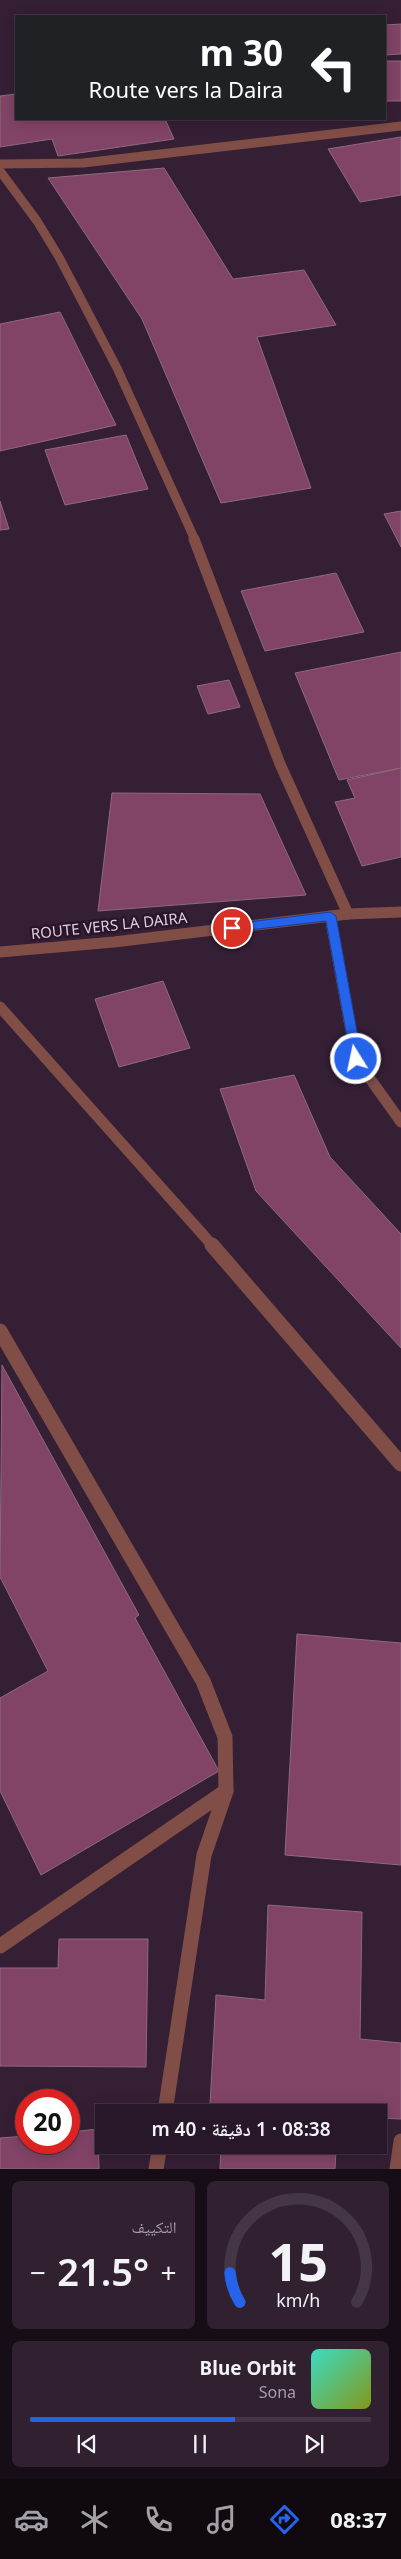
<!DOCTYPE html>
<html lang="ar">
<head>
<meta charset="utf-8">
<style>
  body { margin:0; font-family:"Noto Sans","Noto Naskh Arabic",sans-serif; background:#302030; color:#f1f3f6; direction:rtl; height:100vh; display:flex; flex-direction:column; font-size:19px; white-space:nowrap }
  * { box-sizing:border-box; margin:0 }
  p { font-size:16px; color:#a59fa8 }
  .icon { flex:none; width:28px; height:28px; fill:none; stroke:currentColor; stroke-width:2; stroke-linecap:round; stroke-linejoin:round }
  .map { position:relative; height:2169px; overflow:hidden; direction:ltr }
  .drawer { display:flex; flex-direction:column; gap:12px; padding:12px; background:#160d16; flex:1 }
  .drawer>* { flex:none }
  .top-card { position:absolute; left:15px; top:15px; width:371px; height:105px; border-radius:0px; box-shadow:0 2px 12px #0003,0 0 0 1px #443645; direction:rtl; background:#202124; color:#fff; overflow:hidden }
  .speed { position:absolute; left:15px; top:2089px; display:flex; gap:10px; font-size:25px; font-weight:700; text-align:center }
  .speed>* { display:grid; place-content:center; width:65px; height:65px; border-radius:50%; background:#281728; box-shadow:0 2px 12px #0003,0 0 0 1px #443645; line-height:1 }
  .speed .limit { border:8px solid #d22; background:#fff; color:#111 }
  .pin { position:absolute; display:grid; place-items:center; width:42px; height:42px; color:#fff; margin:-21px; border:2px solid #fff; border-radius:50%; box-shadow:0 1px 5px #0007 }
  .me { position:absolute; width:55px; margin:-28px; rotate:350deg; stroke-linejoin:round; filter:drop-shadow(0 0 4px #0008) }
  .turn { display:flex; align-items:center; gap:18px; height:105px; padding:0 20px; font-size:22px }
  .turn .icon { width:65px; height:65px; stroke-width:2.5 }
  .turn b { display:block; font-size:35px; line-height:42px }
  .big { font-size:38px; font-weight:600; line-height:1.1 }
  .drawer .widget { flex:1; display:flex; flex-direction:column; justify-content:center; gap:8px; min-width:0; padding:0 18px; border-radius:8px; background:#302030 }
  .drawer .dial { align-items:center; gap:0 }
  .dial svg { height:130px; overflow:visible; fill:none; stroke:#443645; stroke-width:7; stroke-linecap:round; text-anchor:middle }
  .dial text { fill:#f1f3f6; stroke:none }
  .song { display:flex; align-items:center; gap:15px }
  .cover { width:60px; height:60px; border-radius:8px; background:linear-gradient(135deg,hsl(170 70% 55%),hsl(70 70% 35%)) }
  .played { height:5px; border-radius:2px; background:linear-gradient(90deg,#2563eb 60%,#443645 60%) }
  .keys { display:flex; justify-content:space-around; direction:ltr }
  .heat { display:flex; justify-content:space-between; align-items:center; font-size:28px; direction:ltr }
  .drawer .tiles { flex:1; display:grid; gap:12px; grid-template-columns:1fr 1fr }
  .widget:last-child { grid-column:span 2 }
  .trip { position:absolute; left:95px; top:2104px; width:292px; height:50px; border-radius:0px; background:#281728; box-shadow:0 2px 12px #0003,0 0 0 1px #443645; font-weight:600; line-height:50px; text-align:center; direction:rtl }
  .tabs { display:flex; height:80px; justify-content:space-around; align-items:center; background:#100910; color:#a59fa8 }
  .tabs .icon { width:35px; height:35px }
  .tabs .selected { color:#2563eb }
  .tabs b { font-size:22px; color:#f1f3f6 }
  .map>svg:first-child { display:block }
  .building { fill:#814466; stroke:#8d6a7c }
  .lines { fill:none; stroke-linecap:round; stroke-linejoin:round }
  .service { stroke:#804d47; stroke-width:11 }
  .minor-far2 { stroke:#804d47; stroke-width:9 }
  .minor-far1 { stroke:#804d47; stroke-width:11 }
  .minor { stroke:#804d47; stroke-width:15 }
  .tertiary-far1 { stroke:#804d47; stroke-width:11 }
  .tertiary { stroke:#804d47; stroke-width:15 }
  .route { fill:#2563eb; stroke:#184099 }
  .labels { text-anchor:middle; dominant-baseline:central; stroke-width:5; stroke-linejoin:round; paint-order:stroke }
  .street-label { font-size:15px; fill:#decfdd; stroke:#2b152b }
</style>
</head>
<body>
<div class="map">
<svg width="401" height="2169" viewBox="0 0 401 2169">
  <rect width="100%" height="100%" fill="#351f35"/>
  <g class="building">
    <polygon points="401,24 401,54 385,55 385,25"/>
    <rect x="385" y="61" width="16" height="40"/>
    <polygon points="16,94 16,119 165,119 174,139 58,156 52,139 0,147 0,96"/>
    <polygon points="401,137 401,195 360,202 328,149"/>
    <polygon points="164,168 233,279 304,270 336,325 257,337 311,488 221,503 142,319 48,178"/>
    <polygon points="60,312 116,425 0,451 0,324"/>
    <polygon points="126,435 148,489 65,505 45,450"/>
    <polygon points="0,501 9,529 0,530"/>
    <polygon points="401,511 401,547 384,514"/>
    <polygon points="336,573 364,632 265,651 241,591"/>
    <polygon points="401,652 401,768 339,780 295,673"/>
    <polygon points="229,680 240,707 208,714 197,686"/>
    <polygon points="401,768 401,857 362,866 335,802 355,798 347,780"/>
    <polygon points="112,793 260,794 306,895 98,911"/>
    <polygon points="163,981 190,1048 119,1067 95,999"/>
    <polygon points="294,1075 330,1157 401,1234 401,1348 256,1191 220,1089"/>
    <polygon points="2,1365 139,1615 135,1618 219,1771 41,1875 0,1791 0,1698 48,1671 0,1577"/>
    <polygon points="297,1634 401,1643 401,1865 285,1855"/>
    <polygon points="268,1905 362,1912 360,2039 401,2043 401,2119 379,2118 379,2112 308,2112 210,2105 216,1995 265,2000"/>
    <polygon points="59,1939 148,1939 146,2067 0,2066 0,1968 58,1968"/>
    <polygon points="98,2129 99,2169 0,2169 0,2138 26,2136 26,2142 69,2142 69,2132"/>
    <polygon points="221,2145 283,2145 336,2151 335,2169 220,2169"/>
  </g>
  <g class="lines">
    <polyline class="service" points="330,916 356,1059 401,1122"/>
    <g class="minor-far2">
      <polyline points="0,164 83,163 401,126"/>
      <polyline points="0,171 37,221 59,257 117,368 195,540"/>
    </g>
    <g class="minor-far1">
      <polyline points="194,539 280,764 348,914"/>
      <polyline points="0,952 114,942 348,914 401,912"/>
    </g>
    <g class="minor">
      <polyline points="0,1331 203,1681 225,1737 226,1791 204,1855 165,2112"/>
      <polyline points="0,1946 226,1791"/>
      <polyline points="156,2169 160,2145"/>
      <polyline points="397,2169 401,2141"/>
    </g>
    <polyline class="tertiary-far1" points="0,1007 213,1246"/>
    <polyline class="tertiary" points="212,1245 401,1464"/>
  </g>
  <polygon class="route" points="330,912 336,916 362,1059 356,1064 351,1059 326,921 232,932 227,928 232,924"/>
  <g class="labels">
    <g class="street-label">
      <text transform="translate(109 925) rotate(-6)">ROUTE VERS LA DAIRA</text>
    </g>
  </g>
</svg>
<div class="speed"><div class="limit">20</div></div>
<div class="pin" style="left:232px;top:928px;background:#d93025"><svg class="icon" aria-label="arrive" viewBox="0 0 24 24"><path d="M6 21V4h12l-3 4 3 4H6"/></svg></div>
<svg class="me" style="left:356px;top:1059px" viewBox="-20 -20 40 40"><circle r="17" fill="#2563eb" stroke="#fff" stroke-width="3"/><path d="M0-11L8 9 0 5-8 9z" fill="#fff"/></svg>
<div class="trip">08:38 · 1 دقيقة · 40 m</div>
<div class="top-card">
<div class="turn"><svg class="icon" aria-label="left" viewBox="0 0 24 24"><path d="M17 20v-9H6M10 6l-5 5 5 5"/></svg><div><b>30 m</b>Route vers la Daira</div></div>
</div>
</div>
<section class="drawer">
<div class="tiles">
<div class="widget dial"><svg viewBox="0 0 100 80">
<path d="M14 69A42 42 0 1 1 86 69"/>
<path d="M14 69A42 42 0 0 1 8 51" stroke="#2563eb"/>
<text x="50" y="56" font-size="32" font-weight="700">15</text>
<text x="50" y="72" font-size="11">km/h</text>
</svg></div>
<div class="widget"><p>التكييف</p>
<div class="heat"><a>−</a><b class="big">21.5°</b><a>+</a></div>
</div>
<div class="widget">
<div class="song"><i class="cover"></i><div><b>Blue Orbit</b><p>Sona</p></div></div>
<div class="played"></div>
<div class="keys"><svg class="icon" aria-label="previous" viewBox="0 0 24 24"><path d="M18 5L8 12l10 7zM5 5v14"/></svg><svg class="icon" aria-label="pause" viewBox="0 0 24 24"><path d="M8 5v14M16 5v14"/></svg><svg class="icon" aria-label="next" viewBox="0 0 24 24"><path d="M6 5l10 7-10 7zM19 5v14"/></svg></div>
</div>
</div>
</section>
<nav class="tabs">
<b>08:37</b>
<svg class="icon selected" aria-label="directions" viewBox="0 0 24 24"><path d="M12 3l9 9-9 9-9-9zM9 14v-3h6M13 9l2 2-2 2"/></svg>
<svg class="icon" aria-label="music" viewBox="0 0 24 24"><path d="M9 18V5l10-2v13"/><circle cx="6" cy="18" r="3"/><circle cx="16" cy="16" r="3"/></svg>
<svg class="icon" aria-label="phone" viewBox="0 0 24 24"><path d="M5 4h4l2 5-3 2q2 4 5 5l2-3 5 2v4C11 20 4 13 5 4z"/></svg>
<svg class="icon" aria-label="climate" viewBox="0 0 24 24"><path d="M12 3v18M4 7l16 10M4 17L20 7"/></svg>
<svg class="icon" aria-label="car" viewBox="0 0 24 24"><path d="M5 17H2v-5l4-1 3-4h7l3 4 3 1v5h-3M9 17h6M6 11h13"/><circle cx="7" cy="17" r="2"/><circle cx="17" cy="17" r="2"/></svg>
</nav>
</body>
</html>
